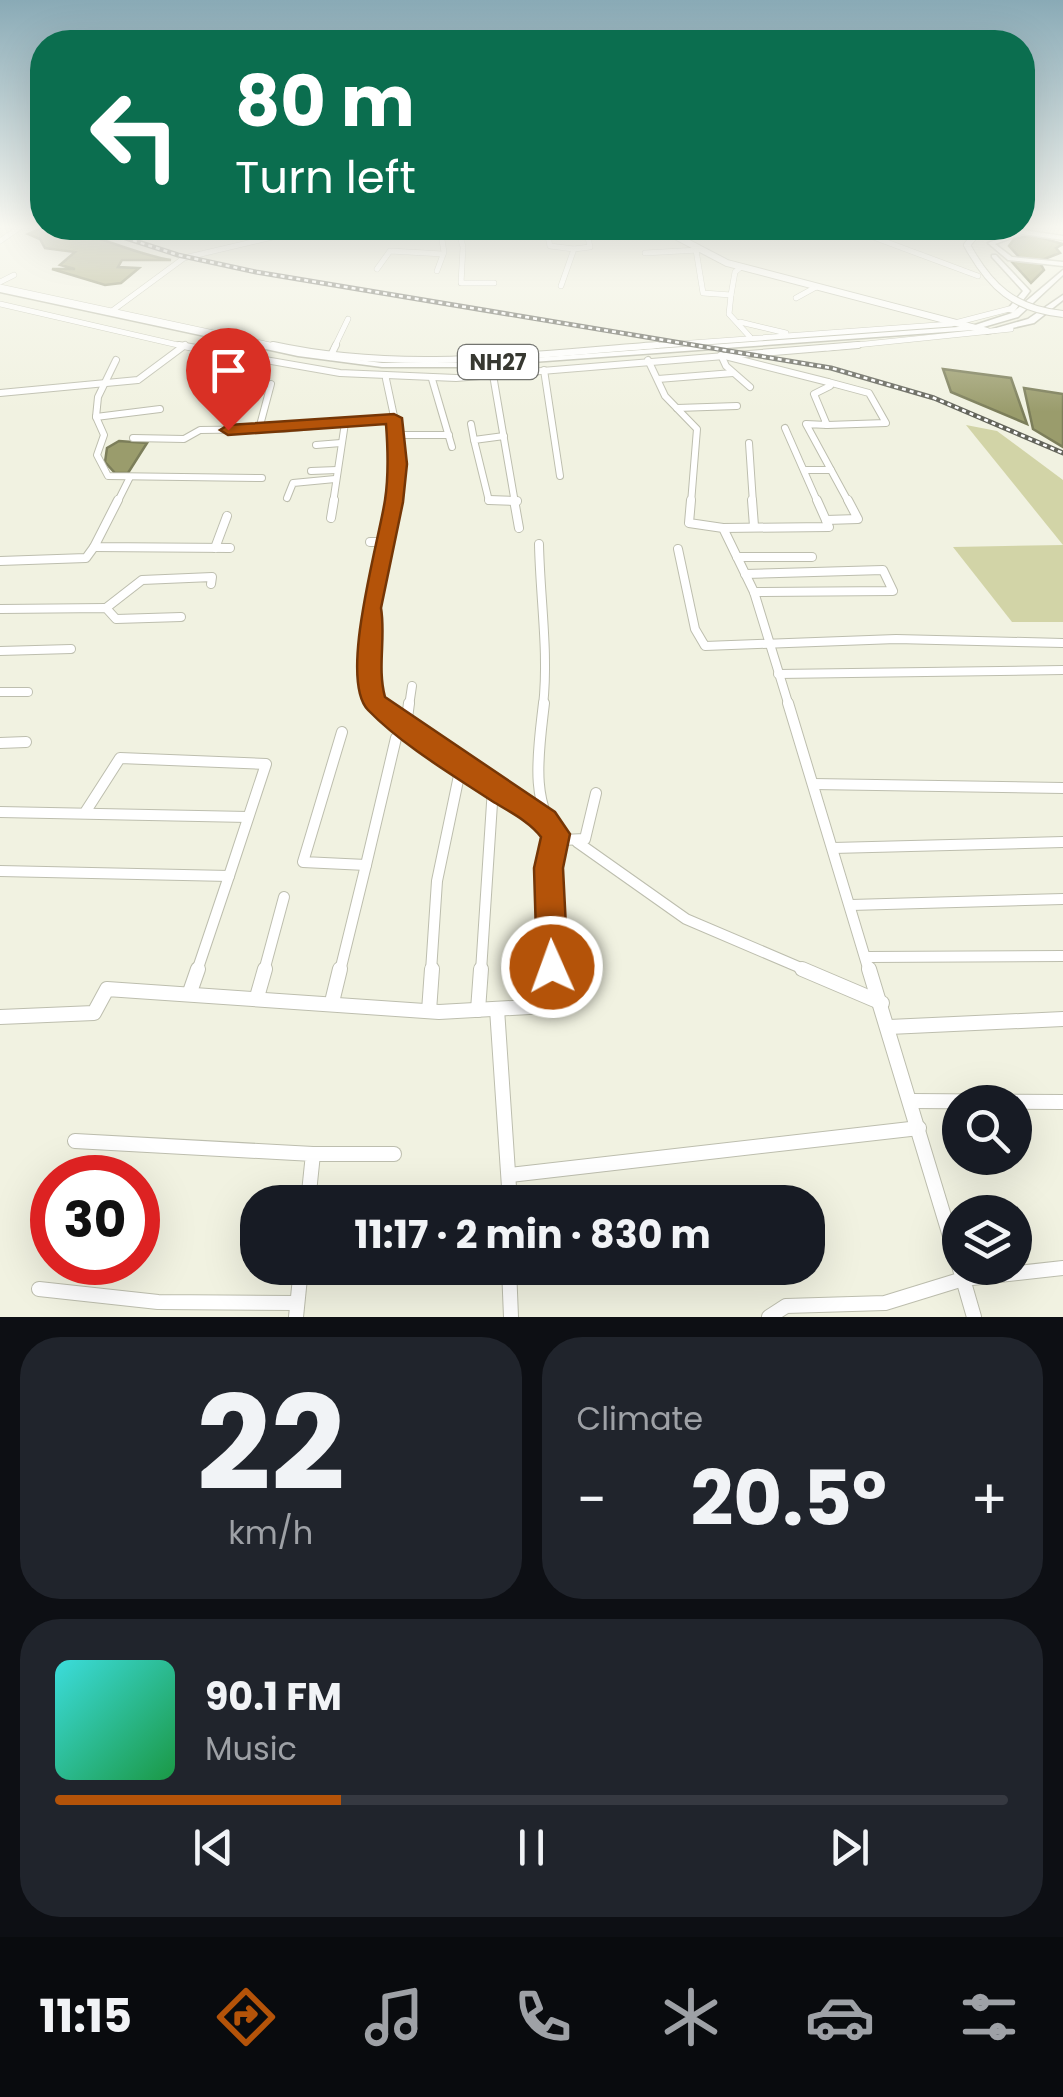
<!DOCTYPE html>
<html lang="en">
<head>
<meta charset="utf-8">
<style>
  body { margin:0; font-family:Poppins,sans-serif; background:#20242c; color:#f1f3f6; height:100vh; display:flex; flex-direction:column; font-size:38px; white-space:nowrap }
  * { box-sizing:border-box; margin:0 }
  p { font-size:32px; color:#9ea1a6 }
  .icon { flex:none; width:55px; height:55px; fill:none; stroke:currentColor; stroke-width:2; stroke-linecap:round; stroke-linejoin:round }
  .map { position:relative; height:1317px; overflow:hidden }
  .drawer { display:flex; flex-direction:column; gap:20px; padding:20px; background:#0d0f14; flex:1 }
  .drawer>* { flex:none }
  .hud { position:absolute; left:30px; top:30px; width:1005px; height:210px; border-radius:40px; box-shadow:0 10px 40px #0002; background:#0b6e4f; color:#fff; overflow:hidden }
  .controls { position:absolute; left:942px; top:1085px; display:grid; gap:20px }
  .controls a { display:grid; place-items:center; width:90px; height:90px; border-radius:50%; background:#171b24; box-shadow:0 10px 40px #0002; font-size:50px }
  .speed { position:absolute; left:30px; top:1155px; display:flex; gap:20px; font-size:50px; font-weight:700; text-align:center }
  .speed>* { display:grid; place-content:center; width:130px; height:130px; border-radius:50%; background:#171b24; box-shadow:0 10px 40px #0002; line-height:1 }
  .speed .limit { border:15px solid #d22; background:#fff; color:#111 }
  .pin { position:absolute; display:grid; place-items:center; width:85px; height:85px; color:#fff; margin:-102px -42px; border-radius:50% 50% 50% 0; rotate:-45deg; box-shadow:0 0 10px #0007 }
  .pin .icon { rotate:45deg }
  .me { position:absolute; width:110px; margin:-55px; rotate:358deg; stroke-linejoin:round; filter:drop-shadow(0 0 8px #0008) }
  .turn { display:flex; align-items:center; gap:35px; height:210px; padding:0 40px; font-size:45px }
  .turn .icon { width:130px; height:130px; stroke-width:2.5 }
  .turn b { display:block; font-size:70px; line-height:85px }
  .big { font-size:75px; font-weight:700; line-height:1.1 }
  .drawer .card { flex:1; display:flex; flex-direction:column; justify-content:center; gap:15px; min-width:0; padding:0 35px; border-radius:40px; background:#20242c }
  .drawer .dial { align-items:center; gap:0 }
  .dial b { font-size:130px; line-height:1 }
  .song { display:flex; align-items:center; gap:30px }
  .cover { width:120px; height:120px; border-radius:15px; background:linear-gradient(135deg,hsl(180 70% 55%),hsl(140 70% 35%)) }
  .played { height:10px; border-radius:5px; background:linear-gradient(90deg,#b45309 30%,#363941 30%) }
  .keys { display:flex; justify-content:space-around; direction:ltr }
  .heat { display:flex; justify-content:space-between; align-items:center; font-size:55px; direction:ltr }
  .drawer .tiles { flex:1; display:grid; gap:20px; grid-template-columns:1fr 1fr }
  .card:last-child { grid-column:span 2 }
  .trip { position:absolute; left:240px; top:1185px; width:585px; height:100px; border-radius:40px; background:#171b24; box-shadow:0 10px 40px #0002; font-weight:700; line-height:100px; text-align:center }
  .tab-bar { display:flex; height:160px; justify-content:space-around; align-items:center; background:#090b0e; color:#9ea1a6 }
  .tab-bar .icon { width:70px; height:70px }
  .tab-bar .selected { color:#b45309 }
  .tab-bar b { font-size:45px; color:#f1f3f6 }
  .map>svg:first-child { display:block }
  .green { fill:#d2d4a7 }
  .water { fill:#9a9c6c; stroke:#7c7e5a; stroke-width:2.5 }
  .lines { fill:none; stroke-linecap:round; stroke-linejoin:round }
  .minor-far4-casing { stroke:#bdbeae; stroke-width:6 }
  .minor-far3-casing { stroke:#bdbeae; stroke-width:8 }
  .minor-far2-casing { stroke:#bdbeae; stroke-width:10 }
  .minor-far1-casing { stroke:#bdbeae; stroke-width:12 }
  .minor-casing { stroke:#bdbeae; stroke-width:16 }
  .major-casing { stroke:#bdbeae; stroke-width:8 }
  .highway-casing { stroke:#bdbeae; stroke-width:3 }
  .minor-far4 { stroke:#fff; stroke-width:5 }
  .minor-far3 { stroke:#fff; stroke-width:6 }
  .minor-far2 { stroke:#fff; stroke-width:8 }
  .minor-far1 { stroke:#fff; stroke-width:10 }
  .minor { stroke:#fff; stroke-width:14 }
  .major { stroke:#fff; stroke-width:6 }
  .highway { fill:#fff; fill-rule:evenodd }
  .rail-casing { stroke:#63645b; stroke-width:5 }
  .rail { stroke:#fff; stroke-width:2.5; stroke-dasharray:4; stroke-linecap:butt }
  .highway-bridge-casing { stroke:#bdbeae; stroke-width:8; stroke-linecap:butt }
  .highway-bridge { stroke:#fff; stroke-width:6 }
  .route { fill:#b45309; stroke:#753606; stroke-width:2.5 }
  .labels { text-anchor:middle; dominant-baseline:central; stroke-width:9; stroke-linejoin:round; paint-order:stroke }
  .shield { fill:#fff; stroke:#73746f; stroke-width:2.5 }
  .shield-label { font-size:22px; font-weight:bold; fill:#373831 }
</style>
</head>
<body>
<div class="map">
<svg width="1063" height="1317" viewBox="0 0 1063 1317">
  <rect width="100%" height="100%" fill="#f1f2e1"/>
  <g class="green">
    <polygon points="966,425 997,431 1063,480 1063,545"/>
    <polygon points="1063,545 1063,622 1012,622 953,547"/>
  </g>
  <g class="water">
    <path d="M42,228C89,228 126,253 171,260H122L118,267L139,268L121,283L105,285L52,269H75L60,265L75,252L45,248L40,239L28,234Z"/>
    <polygon points="1032,235 1063,244 1056,248 1060,253 1039,261 1044,270 1031,283 1012,262 1019,257 1009,246 1014,239"/>
    <polygon points="943,369 1011,378 1027,424 951,392"/>
    <polygon points="1024,388 1063,394 1063,447 1033,429"/>
    <polygon points="119,441 147,443 128,473 115,473 105,462 107,448"/>
  </g>
  <g class="lines">
    <defs>
      <g id="minor-far4">
        <polyline points="458,228 463,247 461,283 494,283"/>
        <polyline points="546,228 550,246 574,249"/>
        <polyline points="849,228 978,276"/>
        <polyline points="0,241 19,228"/>
        <polyline points="696,250 703,293 731,295 735,272 741,267"/>
        <polyline points="645,253 698,250"/>
        <polyline points="377,269 390,251 443,254"/>
        <polyline points="437,271 444,252 440,228"/>
        <polyline points="0,282 14,275"/>
        <polyline points="561,286 574,249 590,247 586,228"/>
        <polyline points="0,287 284,348"/>
        <polyline points="731,295 729,314 750,337"/>
        <polyline points="796,298 816,287"/>
        <polyline points="0,304 191,348"/>
        <polyline points="112,311 184,258 311,228"/>
        <polyline points="740,322 786,333"/>
        <polyline points="181,348 185,345"/>
        <polyline points="334,348 348,319"/>
        <polyline points="622,348 951,324 1013,308"/>
        <polyline points="827,348 1011,329"/>
      </g>
      <g id="minor-far3">
        <polyline points="179,345 340,373 456,378 858,345"/>
        <path d="M273,345C400,373 528,355 657,345"/>
        <polyline points="721,355 726,366 750,387"/>
        <polyline points="725,356 828,382 830,386 814,394 827,425 806,424 831,470 804,470"/>
        <polyline points="330,357 336,345"/>
        <polyline points="116,360 98,397 96,417 104,435 97,455 108,476 262,478"/>
        <polyline points="648,360 665,396 697,429 691,503"/>
        <polyline points="544,370 560,476"/>
        <polyline points="493,375 515,503"/>
        <polyline points="386,379 398,435 449,435"/>
        <polyline points="432,379 452,447"/>
        <polyline points="658,379 733,373"/>
        <polyline points="0,393 138,380 185,345"/>
        <polyline points="677,408 737,406"/>
        <polyline points="96,417 160,409"/>
        <polyline points="471,424 474,440"/>
        <polyline points="827,425 886,423 869,393 828,382"/>
        <polyline points="785,428 818,503"/>
        <polyline points="259,429 271,384"/>
        <polyline points="504,436 474,440 489,501 517,501"/>
        <polyline points="133,438 184,439 200,430 283,429 394,418"/>
        <polyline points="749,443 753,503"/>
        <polyline points="316,445 341,443"/>
        <polyline points="831,470 849,503"/>
        <polyline points="311,471 337,470"/>
        <polyline points="287,498 293,483 335,479"/>
        <polyline points="117,503 130,477"/>
        <polyline points="333,503 345,423"/>
        <polyline points="394,503 398,435"/>
      </g>
      <g id="minor-far2">
        <polyline points="118,500 94,547 230,548"/>
        <polyline points="489,500 517,501"/>
        <polyline points="514,500 519,528"/>
        <polyline points="691,500 689,523 723,528 754,592 789,706"/>
        <polyline points="752,500 754,526"/>
        <polyline points="331,518 334,500"/>
        <polyline points="826,520 858,519 848,500"/>
        <polyline points="723,528 829,527 817,500"/>
        <polyline points="370,542 387,542"/>
        <path d="M539,544C540,598 549,653 543,706"/>
        <polyline points="215,548 227,516"/>
        <polyline points="678,549 695,629 705,646 896,639 1063,643"/>
        <polyline points="737,557 812,557"/>
        <polyline points="0,561 86,558 94,547"/>
        <polyline points="745,574 883,570 893,591 754,592"/>
        <polyline points="106,608 142,580 212,577 211,584"/>
        <polyline points="0,609 106,608 116,619 181,617"/>
        <polyline points="0,651 71,649"/>
        <polyline points="778,674 1063,670"/>
        <polyline points="0,692 28,692"/>
        <path d="M380,706C348,675 387,542 394,500"/>
        <polyline points="409,706 412,686"/>
      </g>
      <g id="minor-far1">
        <polyline points="377,703 406,726"/>
        <polyline points="409,703 406,726 461,766 437,881 431,971"/>
        <path d="M544,703C539,748 528,806 562,840L585,839L596,793"/>
        <polyline points="788,703 869,971"/>
        <polyline points="0,743 26,742"/>
        <polyline points="461,766 545,821"/>
        <polyline points="813,784 1063,788"/>
        <polyline points="0,812 248,817"/>
        <polyline points="577,842 686,919 808,971"/>
        <polyline points="833,848 1063,842"/>
        <polyline points="366,865 396,738"/>
        <polyline points="0,871 229,876 266,764 120,758 86,811"/>
        <polyline points="851,905 1063,899"/>
        <polyline points="868,957 1063,956"/>
        <polyline points="197,971 229,876"/>
        <polyline points="264,971 284,897"/>
        <polyline points="340,971 366,865 303,862 342,732"/>
        <polyline points="481,971 493,788"/>
        <polyline points="550,971 556,834"/>
      </g>
      <g id="minor">
        <polyline points="802,969 882,1003"/>
        <polyline points="190,992 198,969"/>
        <polyline points="257,997 265,969"/>
        <polyline points="332,1002 340,969"/>
        <polyline points="497,1009 510,1202"/>
        <polyline points="478,1010 481,969"/>
        <polyline points="429,1011 432,969"/>
        <polyline points="0,1017 94,1013 107,989 439,1012 547,1006 550,969"/>
        <polyline points="889,1027 1063,1019"/>
        <polyline points="911,1101 1063,1102"/>
        <polyline points="75,1141 313,1154 308,1202"/>
        <polyline points="313,1154 394,1154"/>
        <polyline points="510,1175 919,1128"/>
        <polyline points="509,1268 511,1317"/>
        <polyline points="39,1289 158,1302 297,1303"/>
        <polyline points="296,1317 301,1268"/>
        <polyline points="769,1317 786,1306 885,1303 963,1279 869,969"/>
        <polyline points="974,1317 963,1279 1063,1268"/>
      </g>
      <polyline id="major" points="660,228 727,263 987,331"/>
      <g id="highway">
        <polygon points="987,228 996,228 977,235 974,233"/>
        <polygon points="1022,230 1063,236 1063,240 1022,234 995,244 1012,257 1063,262 1063,266 1008,260 988,243"/>
        <polygon points="992,255 996,255 1030,291 1013,313 1006,311 1023,291 992,257"/>
        <polygon points="1063,270 1063,275 1018,317 973,330 463,367 382,367 298,356 0,292 0,288 298,352 382,363 463,363 972,326 1012,313"/>
        <polygon points="1063,295 1063,300 1034,323 990,333 986,331 1028,319"/>
      </g>
    </defs>
    <use href="#minor-far4" class="minor-far4-casing"/>
    <use href="#minor-far3" class="minor-far3-casing"/>
    <use href="#minor-far2" class="minor-far2-casing"/>
    <use href="#minor-far1" class="minor-far1-casing"/>
    <use href="#minor" class="minor-casing"/>
    <use href="#major" class="major-casing"/>
    <use href="#highway" class="highway-casing"/>
    <use href="#minor-far4" class="minor-far4"/>
    <use href="#minor-far3" class="minor-far3"/>
    <use href="#minor-far2" class="minor-far2"/>
    <use href="#minor-far1" class="minor-far1"/>
    <use href="#minor" class="minor"/>
    <use href="#major" class="major"/>
    <use href="#highway" class="highway"/>
    <defs>
      <polyline id="rail" points="95,228 178,255 256,272 831,368 934,398 1063,453"/>
    </defs>
    <use href="#rail" class="rail-casing"/>
    <use href="#rail" class="rail"/>
    <defs>
      <path id="highway-bridge" d="M977,233L967,245C990,287 1014,309 1063,314"/>
    </defs>
    <use href="#highway-bridge" class="highway-bridge-casing"/>
    <use href="#highway-bridge" class="highway-bridge"/>
  </g>
  <linearGradient id="sky" x2="0" y2="1"><stop stop-color="#89aab6"/><stop offset="0.55" stop-color="#f9f9f2"/><stop offset="1" stop-color="#f9f9f2" stop-opacity="0"/></linearGradient>
  <rect width="1063" height="412" fill="url(#sky)"/>
  <path class="route" d="M394,414L402,418L407,464L403,502L381,608C386,637 377,668 385,697L555,812L570,834L563,868L568,967L564,978L552,982L541,978L537,967L534,868L541,837C529,821 508,811 492,801C451,774 402,745 368,710C338,679 379,541 385,500C389,474 388,450 386,424L228,435L220,430L228,425Z"/>
  <g class="labels">
    <rect class="shield" x="458" y="345" width="80" height="34" rx="8"/>
    <g class="shield-label">
      <text x="498" y="362">NH27</text>
    </g>
  </g>
</svg>
<div class="controls">
<a><svg class="icon" aria-label="search" viewBox="0 0 24 24"><circle cx="10" cy="10" r="6"/><path d="M15 15l6 6"/></svg></a>
<a><svg class="icon" aria-label="layers" viewBox="0 0 24 24"><path d="M12 4l9 5-9 5-9-5zM3 14l9 5 9-5"/></svg></a>
</div>
<div class="speed"><div class="limit">30</div></div>
<div class="pin" style="left:228px;top:430px;background:#d93025"><svg class="icon" aria-label="arrive" viewBox="0 0 24 24"><path d="M6 21V4h12l-3 4 3 4H6"/></svg></div>
<svg class="me" style="left:552px;top:967px" viewBox="-20 -20 40 40"><circle r="17" fill="#b45309" stroke="#fff" stroke-width="3"/><path d="M0-11L8 9 0 5-8 9z" fill="#fff"/></svg>
<div class="trip">11:17 · 2 min · 830 m</div>
<div class="hud">
<div class="turn"><svg class="icon" aria-label="left" viewBox="0 0 24 24"><path d="M17 20v-9H6M10 6l-5 5 5 5"/></svg><div><b>80 m</b>Turn left</div></div>
</div>
</div>
<section class="drawer">
<div class="tiles">
<div class="card dial"><b>22</b><p>km/h</p></div>
<div class="card"><p>Climate</p>
<div class="heat"><a>−</a><b class="big">20.5°</b><a>+</a></div>
</div>
<div class="card">
<div class="song"><i class="cover"></i><div><b>90.1 FM</b><p>Music</p></div></div>
<div class="played"></div>
<div class="keys"><svg class="icon" aria-label="previous" viewBox="0 0 24 24"><path d="M18 5L8 12l10 7zM5 5v14"/></svg><svg class="icon" aria-label="pause" viewBox="0 0 24 24"><path d="M8 5v14M16 5v14"/></svg><svg class="icon" aria-label="next" viewBox="0 0 24 24"><path d="M6 5l10 7-10 7zM19 5v14"/></svg></div>
</div>
</div>
</section>
<nav class="tab-bar">
<b>11:15</b>
<svg class="icon selected" aria-label="directions" viewBox="0 0 24 24"><path d="M12 3l9 9-9 9-9-9zM9 14v-3h6M13 9l2 2-2 2"/></svg>
<svg class="icon" aria-label="music" viewBox="0 0 24 24"><path d="M9 18V5l10-2v13"/><circle cx="6" cy="18" r="3"/><circle cx="16" cy="16" r="3"/></svg>
<svg class="icon" aria-label="phone" viewBox="0 0 24 24"><path d="M5 4h4l2 5-3 2q2 4 5 5l2-3 5 2v4C11 20 4 13 5 4z"/></svg>
<svg class="icon" aria-label="climate" viewBox="0 0 24 24"><path d="M12 3v18M4 7l16 10M4 17L20 7"/></svg>
<svg class="icon" aria-label="car" viewBox="0 0 24 24"><path d="M5 17H2v-5l4-1 3-4h7l3 4 3 1v5h-3M9 17h6M6 11h13"/><circle cx="7" cy="17" r="2"/><circle cx="17" cy="17" r="2"/></svg>
<svg class="icon" aria-label="filters" viewBox="0 0 24 24"><path d="M4 7h16M4 17h16"/><circle cx="9" cy="7" r="2"/><circle cx="15" cy="17" r="2"/></svg>
</nav>
</body>
</html>
